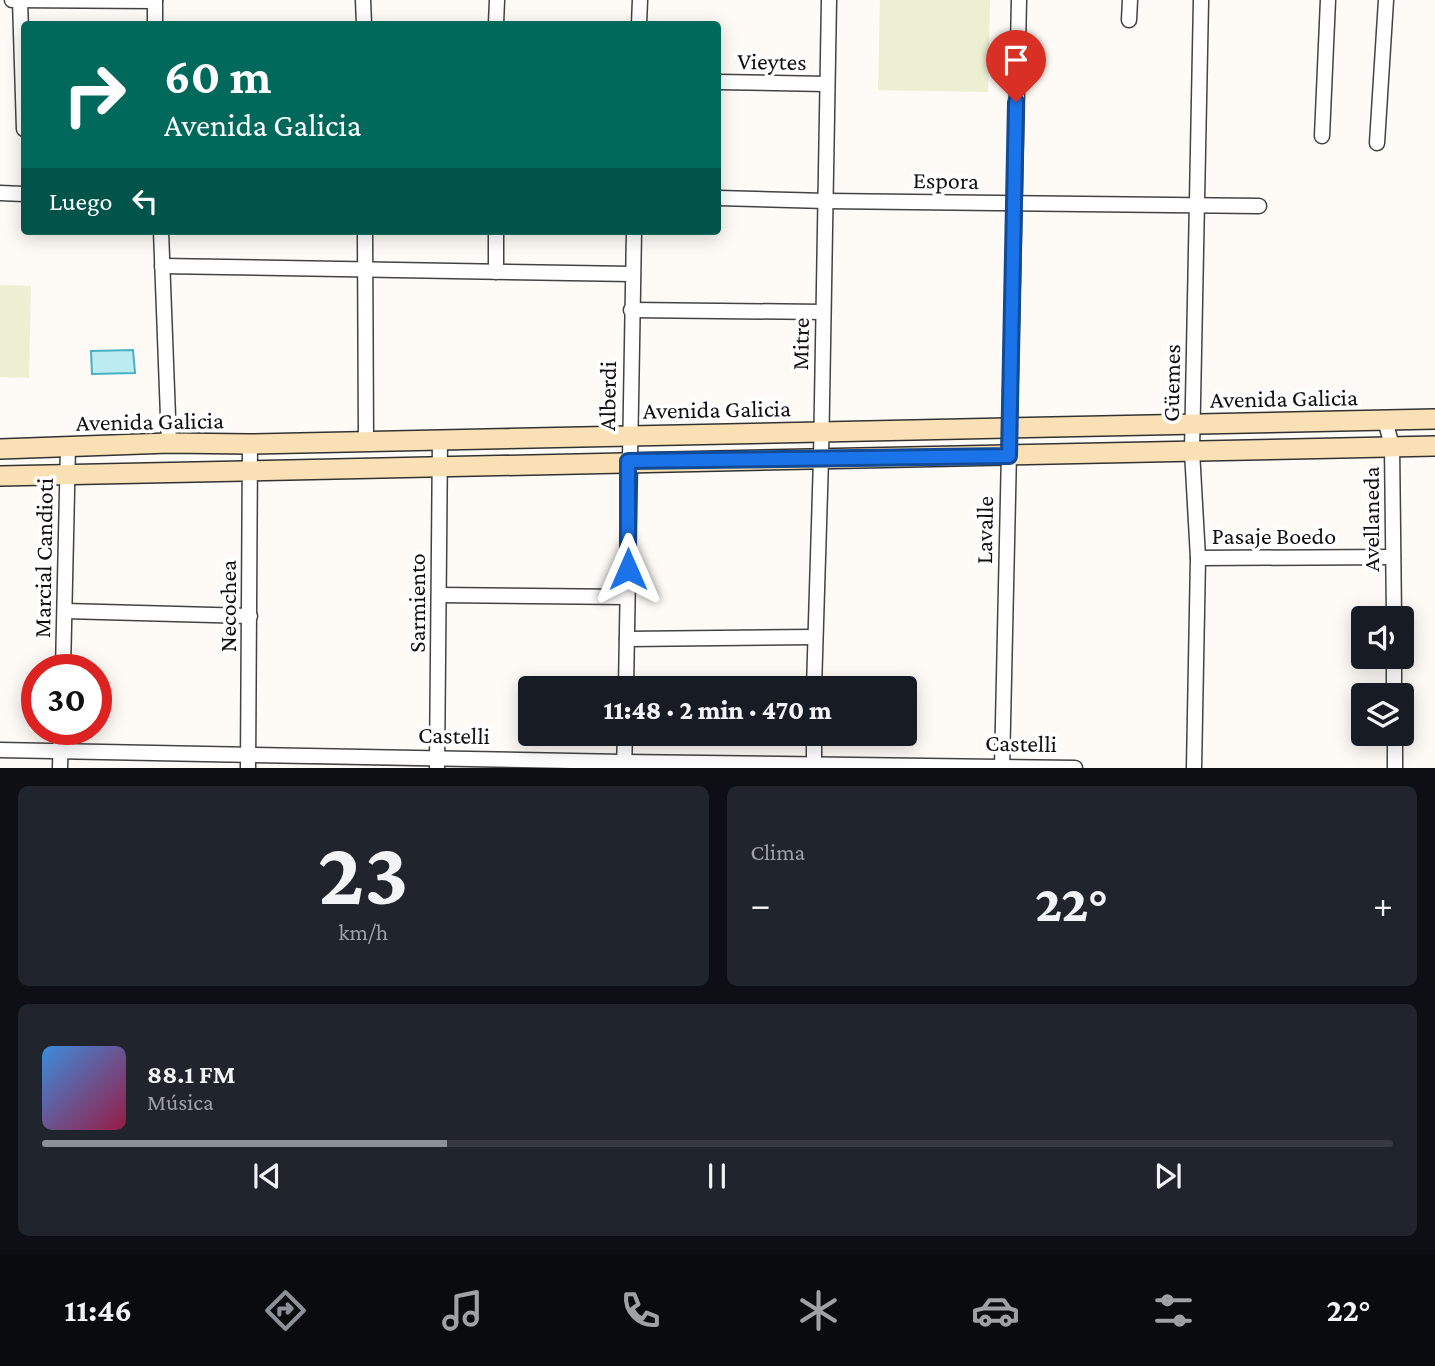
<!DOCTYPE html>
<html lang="es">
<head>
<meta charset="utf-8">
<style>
  body { margin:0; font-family:"Crimson Pro",serif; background:#20242c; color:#f1f3f6; height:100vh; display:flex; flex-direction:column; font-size:26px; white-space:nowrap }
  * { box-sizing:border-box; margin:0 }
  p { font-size:23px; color:#9ea1a6 }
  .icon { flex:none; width:38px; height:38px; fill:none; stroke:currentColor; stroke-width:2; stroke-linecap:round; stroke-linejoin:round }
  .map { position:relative; height:768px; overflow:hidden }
  .sheet { display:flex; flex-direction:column; gap:18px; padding:18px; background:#0d0f14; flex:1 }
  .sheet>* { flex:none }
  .guide { position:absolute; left:21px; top:21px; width:700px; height:214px; border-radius:7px; box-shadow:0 4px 18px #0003; background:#00695c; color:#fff; overflow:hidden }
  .buttons { position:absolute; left:1351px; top:606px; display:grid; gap:14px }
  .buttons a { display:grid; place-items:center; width:63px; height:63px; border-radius:7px; background:#171b24; box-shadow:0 4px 18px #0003; font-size:35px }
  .speed { position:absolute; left:21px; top:654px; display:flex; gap:14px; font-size:35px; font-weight:700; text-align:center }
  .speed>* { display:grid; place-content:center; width:91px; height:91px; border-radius:50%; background:#171b24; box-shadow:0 4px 18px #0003; line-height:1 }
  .speed .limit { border:10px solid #d22; background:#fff; color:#111 }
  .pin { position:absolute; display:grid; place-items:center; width:60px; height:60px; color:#fff; margin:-72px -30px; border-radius:50% 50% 50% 0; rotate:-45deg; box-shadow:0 0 7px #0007 }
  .pin .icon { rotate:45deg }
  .me { position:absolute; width:77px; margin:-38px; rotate:0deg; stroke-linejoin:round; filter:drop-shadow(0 0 5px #0008) }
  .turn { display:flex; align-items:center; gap:24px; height:147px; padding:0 28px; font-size:32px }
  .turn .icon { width:91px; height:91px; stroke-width:2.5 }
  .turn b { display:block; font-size:49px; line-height:60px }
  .then { display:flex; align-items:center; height:66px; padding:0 28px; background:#0003; gap:14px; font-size:26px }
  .big { font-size:52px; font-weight:800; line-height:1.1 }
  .sheet .tile { flex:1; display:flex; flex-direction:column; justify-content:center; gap:10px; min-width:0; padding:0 24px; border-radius:10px; background:#20242c }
  .sheet .dial { align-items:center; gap:0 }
  .dial b { font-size:91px; line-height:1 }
  .song { display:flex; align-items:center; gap:21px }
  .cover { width:84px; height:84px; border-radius:10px; background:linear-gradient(135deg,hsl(210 70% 55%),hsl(340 70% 35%)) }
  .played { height:7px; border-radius:4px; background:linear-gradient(90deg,#8c9099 30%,#363941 30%) }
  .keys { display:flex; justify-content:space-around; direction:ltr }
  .heat { display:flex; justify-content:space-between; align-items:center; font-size:38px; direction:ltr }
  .sheet .tiles { flex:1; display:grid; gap:18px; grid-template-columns:1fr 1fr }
  .tile:last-child { grid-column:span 2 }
  .trip { position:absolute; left:518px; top:676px; width:399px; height:70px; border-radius:7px; background:#171b24; box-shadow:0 4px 18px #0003; font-weight:800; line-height:70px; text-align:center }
  .dock { display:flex; height:112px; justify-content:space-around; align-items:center; background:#090b0e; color:#9ea1a6 }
  .dock .icon { width:49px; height:49px }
  .dock .current { color:#8c9099 }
  .dock b { font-size:32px; color:#f1f3f6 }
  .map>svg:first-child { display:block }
  .pitch { fill:#ecefd1 }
  .water { fill:#bdebf2; stroke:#49b1c4; stroke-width:2 }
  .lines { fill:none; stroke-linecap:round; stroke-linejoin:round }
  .minor-casing { stroke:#434343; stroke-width:17 }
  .secondary-casing { stroke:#323232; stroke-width:22 }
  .minor { stroke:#fff; stroke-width:14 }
  .secondary { stroke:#f9e1b5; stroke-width:19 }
  .route-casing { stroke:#114b97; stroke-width:18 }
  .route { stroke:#1a73e8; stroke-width:12 }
  .labels { text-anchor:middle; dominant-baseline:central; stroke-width:7; stroke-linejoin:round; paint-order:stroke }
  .street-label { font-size:24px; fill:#101010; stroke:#fff }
</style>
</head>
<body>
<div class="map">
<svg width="1435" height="768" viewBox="0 0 1435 768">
  <rect width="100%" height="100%" fill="#fefaf5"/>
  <g class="pitch">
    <polygon points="880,0 990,0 988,92 878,90"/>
    <polygon points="0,285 31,286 29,378 0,377"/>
  </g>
  <polygon class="water" points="133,350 135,373 92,374 91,351"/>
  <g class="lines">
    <defs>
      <g id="minor">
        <polyline points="12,0 155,1"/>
        <polyline points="20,0 24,129"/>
        <polyline points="155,0 155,24"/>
        <polyline points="363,0 364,24"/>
        <polyline points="1129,20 1130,0"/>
        <polyline points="496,24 497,0"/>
        <polyline points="639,24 640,0"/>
        <polyline points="718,82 826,84"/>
        <polyline points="1322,136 1328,0"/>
        <polyline points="1377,143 1386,0"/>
        <polyline points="0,193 24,194"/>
        <polyline points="718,198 826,201 1259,206"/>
        <polyline points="161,231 169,443"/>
        <polyline points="365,231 366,440"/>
        <polyline points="496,231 496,272"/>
        <polyline points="162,266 632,274"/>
        <polyline points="631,310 823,312"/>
        <polyline points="1385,420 1392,446 1394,618"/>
        <polyline points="1198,558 1393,557"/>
        <polyline points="439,595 627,597"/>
        <polyline points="65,611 250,616"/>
        <polyline points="627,639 814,637"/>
        <polyline points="1394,656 1394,695"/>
        <polyline points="63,670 68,447"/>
        <polyline points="626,688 634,231"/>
        <polyline points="814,688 821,459 829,0"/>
        <polyline points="1395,733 1395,768"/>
        <polyline points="0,750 624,762 1075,768"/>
        <polyline points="60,768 61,730"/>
        <polyline points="248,768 250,444"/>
        <polyline points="437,768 440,439"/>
        <polyline points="624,768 625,733"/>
        <polyline points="814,768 814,733"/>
        <polyline points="1002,768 1019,0"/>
        <polyline points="1194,768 1198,558 1192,451 1201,0"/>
      </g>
      <g id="secondary">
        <polyline points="0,449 169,443 250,444 1435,419"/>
        <polyline points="0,476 1435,446"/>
      </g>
    </defs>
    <use href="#minor" class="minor-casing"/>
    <use href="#secondary" class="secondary-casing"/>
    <use href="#minor" class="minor"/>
    <use href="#secondary" class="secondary"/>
  </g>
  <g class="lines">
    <defs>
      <polyline id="route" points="628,569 628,461 1009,456 1016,102"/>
    </defs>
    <use href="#route" class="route-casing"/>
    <use href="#route" class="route"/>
  </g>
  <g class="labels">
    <g class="street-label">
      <text transform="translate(772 61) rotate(1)">Vieytes</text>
      <text transform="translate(946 180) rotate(1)">Espora</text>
      <text transform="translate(800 344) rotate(-89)">Mitre</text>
      <text transform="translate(1171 383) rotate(-89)">Güemes</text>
      <text transform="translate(607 396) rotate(-89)">Alberdi</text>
      <text transform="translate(1284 398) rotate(-1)">Avenida Galicia</text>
      <text transform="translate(717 409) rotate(-1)">Avenida Galicia</text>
      <text transform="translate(150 421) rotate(-1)">Avenida Galicia</text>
      <text transform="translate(1370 519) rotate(-90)">Avellaneda</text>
      <text transform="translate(984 530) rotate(-89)">Lavalle</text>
      <text x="1274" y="535">Pasaje Boedo</text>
      <text transform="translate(43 558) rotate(-89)">Marcial Candioti</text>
      <text transform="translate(416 603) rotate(-90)">Sarmiento</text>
      <text transform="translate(227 606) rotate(-90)">Necochea</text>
      <text transform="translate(454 735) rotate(1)">Castelli</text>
      <text transform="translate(1021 743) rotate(1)">Castelli</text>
    </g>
  </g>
</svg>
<div class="buttons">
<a><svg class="icon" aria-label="sound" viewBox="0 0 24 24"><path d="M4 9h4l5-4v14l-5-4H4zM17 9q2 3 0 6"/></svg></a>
<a><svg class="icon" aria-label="layers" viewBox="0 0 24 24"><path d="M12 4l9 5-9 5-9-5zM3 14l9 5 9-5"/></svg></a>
</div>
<div class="speed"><div class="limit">30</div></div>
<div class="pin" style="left:1016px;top:102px;background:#d93025"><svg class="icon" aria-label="arrive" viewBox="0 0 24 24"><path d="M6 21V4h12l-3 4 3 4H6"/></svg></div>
<svg class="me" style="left:628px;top:569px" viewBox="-20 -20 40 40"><path d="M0-17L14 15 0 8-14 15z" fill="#1a73e8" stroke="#fff" stroke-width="4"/></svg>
<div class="trip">11:48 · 2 min · 470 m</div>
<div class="guide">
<div class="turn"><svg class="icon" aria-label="right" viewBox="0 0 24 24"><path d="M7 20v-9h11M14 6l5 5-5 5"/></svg><div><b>60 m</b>Avenida Galicia</div></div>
<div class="then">Luego<svg class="icon" aria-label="left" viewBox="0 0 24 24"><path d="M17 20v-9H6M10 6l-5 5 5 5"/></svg></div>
</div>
</div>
<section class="sheet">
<div class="tiles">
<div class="tile dial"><b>23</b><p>km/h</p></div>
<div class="tile"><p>Clima</p>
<div class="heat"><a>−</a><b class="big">22°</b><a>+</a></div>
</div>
<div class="tile">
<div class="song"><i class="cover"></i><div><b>88.1 FM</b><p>Música</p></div></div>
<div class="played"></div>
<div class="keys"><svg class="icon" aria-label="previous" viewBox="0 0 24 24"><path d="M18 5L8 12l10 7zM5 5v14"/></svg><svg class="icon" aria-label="pause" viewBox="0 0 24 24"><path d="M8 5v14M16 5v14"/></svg><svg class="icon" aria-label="next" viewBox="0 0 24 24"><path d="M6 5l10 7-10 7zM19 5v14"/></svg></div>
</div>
</div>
</section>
<nav class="dock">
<b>11:46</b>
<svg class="icon current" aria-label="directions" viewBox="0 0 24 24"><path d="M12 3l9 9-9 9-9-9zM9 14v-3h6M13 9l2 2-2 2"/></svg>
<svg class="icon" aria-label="music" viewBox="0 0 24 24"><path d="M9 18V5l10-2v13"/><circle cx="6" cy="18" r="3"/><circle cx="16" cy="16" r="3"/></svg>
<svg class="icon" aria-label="phone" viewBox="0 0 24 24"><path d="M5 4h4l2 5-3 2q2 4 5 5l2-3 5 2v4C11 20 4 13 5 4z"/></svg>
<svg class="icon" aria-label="climate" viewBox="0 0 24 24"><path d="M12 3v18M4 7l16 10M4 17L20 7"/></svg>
<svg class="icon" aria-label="car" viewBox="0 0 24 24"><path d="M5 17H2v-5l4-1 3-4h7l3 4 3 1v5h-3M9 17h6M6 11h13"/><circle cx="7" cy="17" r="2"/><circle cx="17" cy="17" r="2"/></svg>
<svg class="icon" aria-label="filters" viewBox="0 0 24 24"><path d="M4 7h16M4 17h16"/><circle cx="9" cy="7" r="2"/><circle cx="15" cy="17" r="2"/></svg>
<b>22°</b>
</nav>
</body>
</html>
